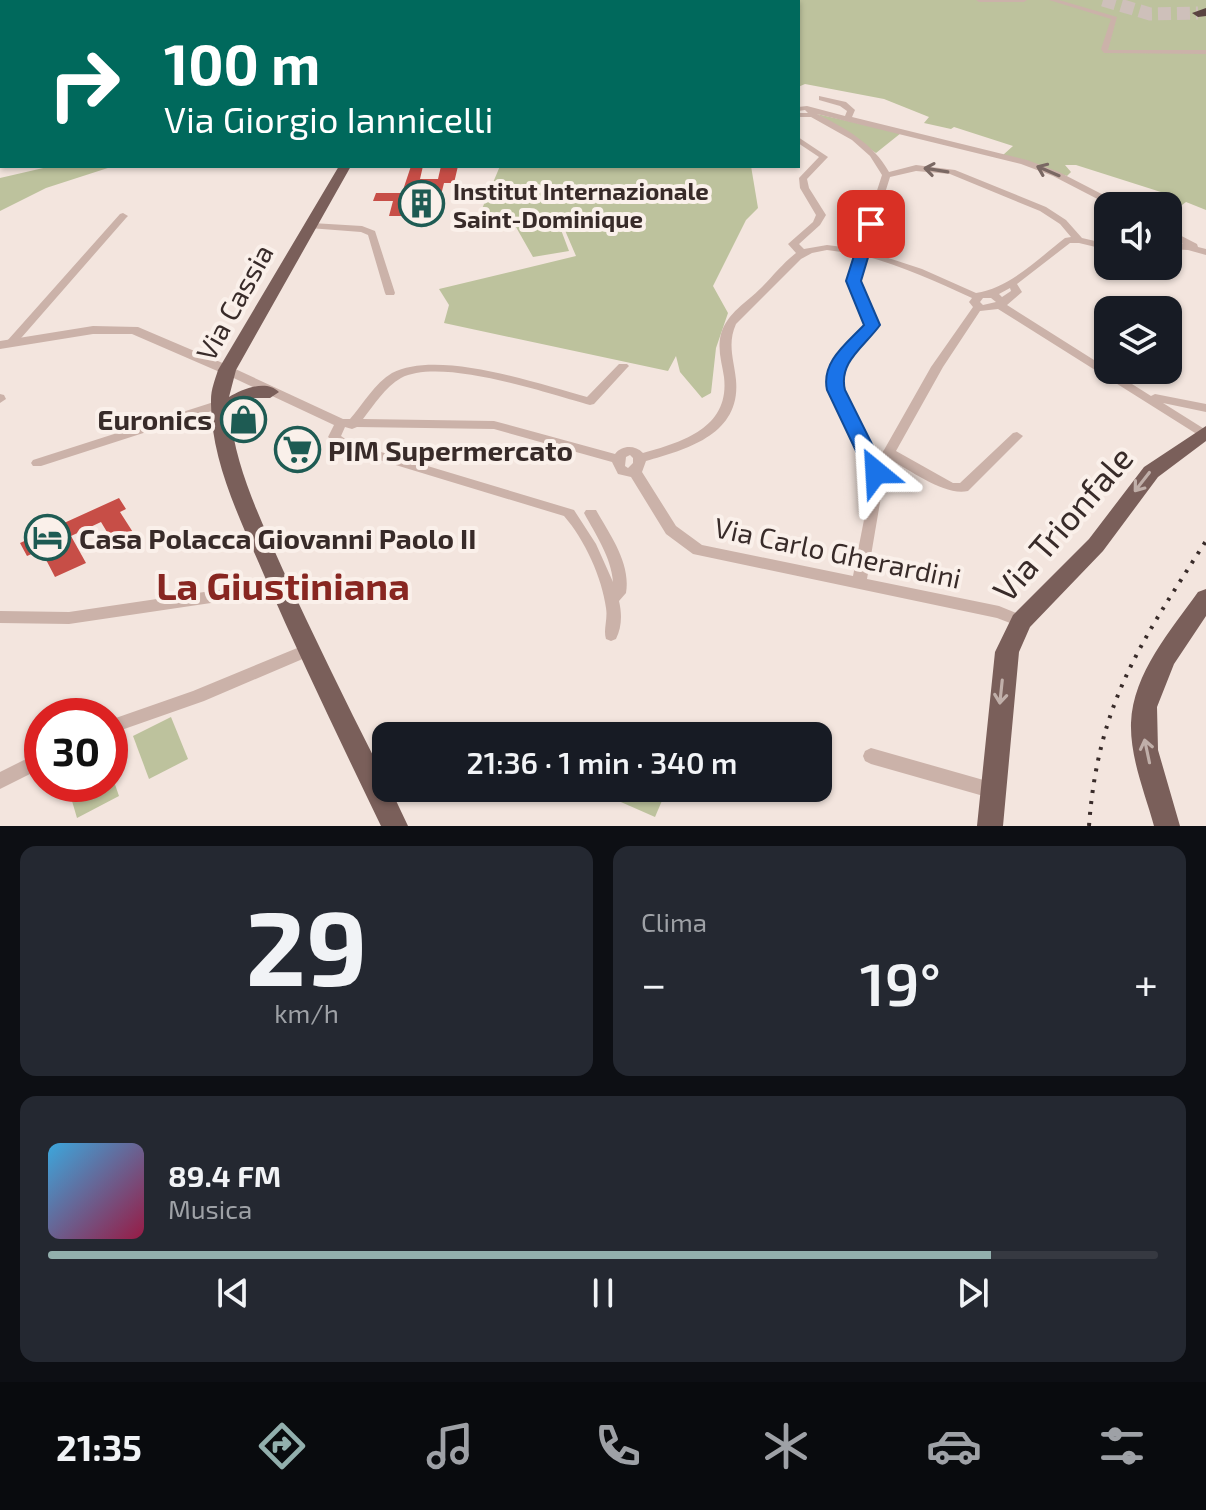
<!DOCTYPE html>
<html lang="it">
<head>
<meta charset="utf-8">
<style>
  body { margin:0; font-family:"Exo 2",sans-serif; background:#242831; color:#f1f3f6; height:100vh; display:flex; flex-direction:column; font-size:30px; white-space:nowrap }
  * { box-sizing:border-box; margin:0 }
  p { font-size:26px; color:#9ea1a6 }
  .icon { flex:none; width:44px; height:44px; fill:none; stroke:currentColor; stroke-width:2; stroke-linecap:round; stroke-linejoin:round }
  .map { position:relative; height:826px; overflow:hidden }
  .drawer { display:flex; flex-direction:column; gap:20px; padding:20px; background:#0d0f14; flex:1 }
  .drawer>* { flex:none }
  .hud { position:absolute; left:0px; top:0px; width:800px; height:168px; box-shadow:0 2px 6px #0004; background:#00695c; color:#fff; overflow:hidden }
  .controls { position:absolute; left:1094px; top:192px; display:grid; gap:16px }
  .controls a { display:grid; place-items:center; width:88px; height:88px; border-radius:16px; background:#171b24; box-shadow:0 2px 6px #0004; font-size:40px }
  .speed { position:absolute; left:24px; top:698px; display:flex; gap:16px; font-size:40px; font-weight:700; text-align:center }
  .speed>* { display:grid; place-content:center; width:104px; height:104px; border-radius:50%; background:#171b24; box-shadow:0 2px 6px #0004; line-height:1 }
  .speed .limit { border:12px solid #d22; background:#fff; color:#111 }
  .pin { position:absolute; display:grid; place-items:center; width:68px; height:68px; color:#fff; margin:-34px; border-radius:16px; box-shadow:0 4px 12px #0006 }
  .me { position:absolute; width:88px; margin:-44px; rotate:333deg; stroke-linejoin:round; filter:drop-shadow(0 0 6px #0008) }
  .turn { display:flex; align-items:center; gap:28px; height:168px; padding:0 32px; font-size:36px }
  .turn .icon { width:104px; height:104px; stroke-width:2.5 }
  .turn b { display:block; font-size:56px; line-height:68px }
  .big { font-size:60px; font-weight:600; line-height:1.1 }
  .drawer .tile { flex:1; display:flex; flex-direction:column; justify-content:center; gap:12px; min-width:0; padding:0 28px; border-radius:16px; background:#242831 }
  .drawer .dial { align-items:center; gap:0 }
  .dial b { font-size:104px; line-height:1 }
  .song { display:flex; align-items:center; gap:24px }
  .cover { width:96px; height:96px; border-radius:12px; background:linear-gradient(135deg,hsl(200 70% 55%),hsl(340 70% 35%)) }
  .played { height:8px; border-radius:4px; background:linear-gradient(90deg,#92afad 85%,#363941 85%) }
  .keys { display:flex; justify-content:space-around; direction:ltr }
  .heat { display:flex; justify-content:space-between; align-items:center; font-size:44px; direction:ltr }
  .drawer .tiles { flex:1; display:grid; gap:20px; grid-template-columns:1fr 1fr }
  .tile:last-child { grid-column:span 2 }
  .trip { position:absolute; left:372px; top:722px; width:460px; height:80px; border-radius:16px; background:#171b24; box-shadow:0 2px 6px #0004; font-weight:600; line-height:80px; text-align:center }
  .tab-bar { display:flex; height:128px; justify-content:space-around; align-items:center; background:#090b0e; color:#9ea1a6 }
  .tab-bar .icon { width:56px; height:56px }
  .tab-bar .selected { color:#92afad }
  .tab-bar b { font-size:36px; color:#f1f3f6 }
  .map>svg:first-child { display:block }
  .green { fill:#bdc29d }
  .building { fill:#c74e47 }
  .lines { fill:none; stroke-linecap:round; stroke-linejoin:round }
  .motorway-tunnel { stroke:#cec0ba; stroke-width:13; stroke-dasharray:13 6; stroke-linecap:butt }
  .minor { fill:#cbb2a9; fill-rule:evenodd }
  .tertiary { fill:#cbb2a9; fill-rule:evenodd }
  .primary { fill:#7a5f5a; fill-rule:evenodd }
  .motorway { fill:#594340; fill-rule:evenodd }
  .rail { stroke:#382b29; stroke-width:4; stroke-dasharray:3 8; stroke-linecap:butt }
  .oneway { stroke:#7a6863 }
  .oneway2 { stroke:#c0afa9 }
  .route { fill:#1a73e8; stroke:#114b97; stroke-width:2 }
  .labels { text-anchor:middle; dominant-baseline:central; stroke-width:8; stroke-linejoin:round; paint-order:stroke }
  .far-poi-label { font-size:24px; font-weight:bold; fill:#382b29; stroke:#faf0ea; text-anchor:start }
  .street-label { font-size:28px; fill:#382b29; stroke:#faf0ea }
  .poi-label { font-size:28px; font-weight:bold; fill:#382b29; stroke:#faf0ea; text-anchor:start }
  .near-street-label { font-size:34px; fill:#382b29; stroke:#faf0ea }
  .near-quarter-label { font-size:38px; font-weight:bold; fill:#882621; stroke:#faf0ea }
</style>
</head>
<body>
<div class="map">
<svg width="1206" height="826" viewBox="0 0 1206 826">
  <rect width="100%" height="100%" fill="#f3e5de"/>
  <g class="green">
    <polygon points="274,0 1206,0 1206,210 1186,202 1182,205 1161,199 1164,193 1076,165 1065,165 1071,172 1067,176 1003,155 1013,146 954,127 951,129 924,123 929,117 884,99 805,84 798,87 798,2 272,2"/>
    <polygon points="817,114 901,133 876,153"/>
    <polygon points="52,166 114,166 46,188 0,211 0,178"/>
    <polygon points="500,166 751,166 758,208 746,220 713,286 728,313 716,348 711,393 702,398 680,372 676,356 668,371 444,323 449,305 439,289 576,256 558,214 524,219 527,226 558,222 569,251 533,257 512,220 490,220 479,216"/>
    <polygon points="171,717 188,759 149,779 133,736"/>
    <polygon points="110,770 119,796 77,818 67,784 110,784"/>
    <polygon points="589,788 665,788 667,789 655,817"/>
  </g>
  <g class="building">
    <polygon points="411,166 423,166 420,179 438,179 441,166 458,166 454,183 444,183 440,199 445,199 438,216 389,216 393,201 373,201 376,193 402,193"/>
    <polygon points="119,498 126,509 120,512 136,537 116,547 101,522 71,536 86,563 55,577 41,550 27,556 20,543"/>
  </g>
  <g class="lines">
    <polyline class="motorway-tunnel" points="1103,0 1150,14 1198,13"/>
    <g class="minor">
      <polygon points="75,0 82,0 81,2 74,2"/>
      <polygon points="235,0 250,2 232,2"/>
      <rect x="645" y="0" width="6" height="2"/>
      <polygon points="976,0 1027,0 1024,2 979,2"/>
      <polygon points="1049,0 1059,0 1117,17 1108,50 1206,50 1206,54 1104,53 1101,49 1111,19"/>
      <polygon points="0,19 2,20 2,24 0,23"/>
      <path d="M819,96L846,102L855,110L852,117L1027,160L1059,172L1121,204L1123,206H1111L1053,176L1021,164L817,114C845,128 873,143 889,172L916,165L955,170L1046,207L1066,220L1082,238L1108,244V250L1079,243H1070L1017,284L1022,292L1007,305L1151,396L1155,394L1206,404V412L1163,403L1206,430V437L1203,438L998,309L980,311L943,367L896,451L953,483H960L1013,433L1017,432L1023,436L968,491C944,496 912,471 891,460L881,471L884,479L867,579L999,606L1026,617L1028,621L1026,625L1021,627L997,618L693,554L666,534L631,477L618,474L612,462L494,429L357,427L352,429L345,427L341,436L351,443L574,510L596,544L613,582C611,557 596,535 584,513L586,510H596C610,535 631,563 626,593L619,601C622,614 622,627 616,639L611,641L606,639C603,630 608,619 606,608C602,578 585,540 564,516L343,449L328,437L334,425L223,373L221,370L227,366L231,367L343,419H350C363,404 375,383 392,373C439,349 538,384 587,397L619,364H627L629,366L627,368L594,404L590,405C546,393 441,357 401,378C385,387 374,405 363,419L494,421L615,454C622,445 635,445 643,453C682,442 730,428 724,377C722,363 717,349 721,334C727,313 747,302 761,288C773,276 783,263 796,253L788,244L813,222L816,215L800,188L799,178L819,157L798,143V137L828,157L807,179L809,188L826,215L820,225L799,244L804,249L827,245L858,249L882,175L870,156L852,140L811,117H798V113H808L805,110L798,111V107L807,106L845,116L847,111L840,106L819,100ZM916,171L950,174L1040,211L1060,224L1071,237L1065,238C1039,258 1010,288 976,293L922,269L867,251L890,177ZM827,250L856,254L848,279L867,325C851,348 825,358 830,390L872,479L853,576L702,545L676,526L642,472L646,461C688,449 741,434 736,380C734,360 727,344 736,324L801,259L812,253ZM865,256C902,266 937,282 972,298L969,302L973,307L931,367L884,450L876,460L842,390C836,360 862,348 877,325L858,279ZM1010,288L1011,291L1002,297L999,294ZM983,298H991L996,302L983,305L980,302ZM630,455L633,458V463L628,468L625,466L626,457Z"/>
      <polygon points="123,213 128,216 126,218 15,345 7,345 5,343 7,341 120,214"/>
      <polygon points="312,223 362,226 375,231 395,293 394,295 386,295 385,293 368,235 361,232 309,228 307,226"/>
      <polygon points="1168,229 1197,244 1198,247 1206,249 1206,255 1188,250 1168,249 1168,243 1183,244 1168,236"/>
      <polygon points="0,394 4,395 6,399 0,403"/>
      <polygon points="220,400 224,401 226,404 224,407 41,466 33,466 31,463 33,460"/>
      <polygon points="277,575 282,577 284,581 282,585 238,599 69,624 0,623 0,611 69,612 238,587"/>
      <polygon points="307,644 312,645 315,650 312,655 204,701 110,734 110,720 193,691"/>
      <polygon points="871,748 994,783 1000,785 1003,791 1000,797 994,799 871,764 865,761 863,756 865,751"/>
      <polygon points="42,751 42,768 0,789 0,772"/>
    </g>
    <polygon class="tertiary" points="93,326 138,327 232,367 234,370 227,374 222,373 132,334 93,334 0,349 0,341"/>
    <g class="primary">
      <polygon points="259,0 269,0 257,2"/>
      <path d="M339,166H351L236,370L229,397C243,389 266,379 279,392L270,398H252L230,412C235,468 261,520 283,570C316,641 350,711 386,781V788H390L408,826H381C341,743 301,660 264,575C241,521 210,460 211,400C211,389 215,380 218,370Z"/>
      <polygon points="1206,426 1206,441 1158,477 1103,551 1030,627 1019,652 1003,826 977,826 995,652 1013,615 1089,539 1144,467"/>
      <path d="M1206,589V616L1174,664L1157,707L1158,750L1180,826H1154C1145,793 1130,758 1131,723C1133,673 1171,630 1198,592Z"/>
    </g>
    <polygon class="motorway" points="1206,8 1206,16 1198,17 1192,13"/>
    <path class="rail" d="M1089,826C1098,703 1141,642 1206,541"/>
  </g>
  <defs><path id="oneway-shaft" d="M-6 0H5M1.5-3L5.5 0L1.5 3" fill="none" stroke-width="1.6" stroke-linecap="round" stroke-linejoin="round" transform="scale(2)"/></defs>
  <g class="oneway">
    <use href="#oneway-shaft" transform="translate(936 170) rotate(-171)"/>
    <use href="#oneway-shaft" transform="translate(1048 171) rotate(-157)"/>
  </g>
  <g class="oneway2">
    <use href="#oneway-shaft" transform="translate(1142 482) rotate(128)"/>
    <use href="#oneway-shaft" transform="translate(1001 692) rotate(96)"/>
    <use href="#oneway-shaft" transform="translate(1147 751) rotate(-102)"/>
  </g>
  <path class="route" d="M871,220L878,224L861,281L880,325C865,346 838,362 845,390L886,472L876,478L866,472L827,390C821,362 846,344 864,325L846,281L864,224Z"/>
  <defs>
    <symbol id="building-ring" viewBox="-11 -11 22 22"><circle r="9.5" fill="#faf0ea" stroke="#1e5b53" stroke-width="1.5"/><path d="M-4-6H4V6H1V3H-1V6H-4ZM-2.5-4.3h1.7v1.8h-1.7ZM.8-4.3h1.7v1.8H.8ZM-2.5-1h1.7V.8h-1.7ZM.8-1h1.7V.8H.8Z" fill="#1e5b53"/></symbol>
    <symbol id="shop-ring" viewBox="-11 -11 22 22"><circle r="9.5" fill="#faf0ea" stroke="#1e5b53" stroke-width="1.5"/><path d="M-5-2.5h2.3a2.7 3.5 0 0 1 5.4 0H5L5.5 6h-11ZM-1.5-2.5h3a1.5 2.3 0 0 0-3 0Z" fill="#1e5b53"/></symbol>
    <symbol id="supermarket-ring" viewBox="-11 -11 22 22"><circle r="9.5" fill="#faf0ea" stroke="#1e5b53" stroke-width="1.5"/><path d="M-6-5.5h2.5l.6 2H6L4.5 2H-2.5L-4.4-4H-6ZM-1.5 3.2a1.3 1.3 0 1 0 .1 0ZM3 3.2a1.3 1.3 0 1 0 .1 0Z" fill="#1e5b53"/></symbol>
    <symbol id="hotel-ring" viewBox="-11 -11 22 22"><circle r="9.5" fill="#faf0ea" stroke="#1e5b53" stroke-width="1.5"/><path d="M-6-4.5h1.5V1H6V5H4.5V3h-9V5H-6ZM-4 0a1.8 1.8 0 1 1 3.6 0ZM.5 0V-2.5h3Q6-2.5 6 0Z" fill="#1e5b53"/></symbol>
  </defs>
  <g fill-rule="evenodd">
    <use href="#building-ring" x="396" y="178" width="51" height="51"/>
    <use href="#shop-ring" x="218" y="394" width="51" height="51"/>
    <use href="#supermarket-ring" x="272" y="424" width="51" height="51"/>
    <use href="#hotel-ring" x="22" y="512" width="51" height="51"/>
  </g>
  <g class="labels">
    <g class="far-poi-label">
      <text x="453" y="190">Institut Internazionale<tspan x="453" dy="28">Saint-Dominique</tspan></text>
    </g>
    <g class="street-label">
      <text transform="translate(234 302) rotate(-61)">Via Cassia</text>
      <text transform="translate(838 552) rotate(12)">Via Carlo Gherardini</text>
    </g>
    <g class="poi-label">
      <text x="212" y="419" text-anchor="end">Euronics</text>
      <text x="328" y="450">PIM Supermercato</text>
      <text x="79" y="538">Casa Polacca Giovanni Paolo II</text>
    </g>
    <g class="near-street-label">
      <text transform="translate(1062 523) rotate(-49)">Via Trionfale</text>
    </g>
    <g class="near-quarter-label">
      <text x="283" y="585">La Giustiniana</text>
    </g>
  </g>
</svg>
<div class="controls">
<a><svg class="icon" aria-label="sound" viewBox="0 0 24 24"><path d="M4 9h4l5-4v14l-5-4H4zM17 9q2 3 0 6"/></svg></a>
<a><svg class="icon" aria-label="layers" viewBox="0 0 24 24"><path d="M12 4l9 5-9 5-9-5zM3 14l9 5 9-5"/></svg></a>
</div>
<div class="speed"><div class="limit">30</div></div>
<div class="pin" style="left:871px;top:224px;background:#d93025"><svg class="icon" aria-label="arrive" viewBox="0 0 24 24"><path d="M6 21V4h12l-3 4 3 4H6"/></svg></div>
<svg class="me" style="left:876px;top:472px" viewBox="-20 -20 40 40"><path d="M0-17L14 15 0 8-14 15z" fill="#1a73e8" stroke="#fff" stroke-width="4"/></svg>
<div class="trip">21:36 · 1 min · 340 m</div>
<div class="hud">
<div class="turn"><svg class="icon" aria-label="right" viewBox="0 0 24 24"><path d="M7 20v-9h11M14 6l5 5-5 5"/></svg><div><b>100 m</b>Via Giorgio Iannicelli</div></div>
</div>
</div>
<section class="drawer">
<div class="tiles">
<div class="tile dial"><b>29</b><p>km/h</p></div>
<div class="tile"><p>Clima</p>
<div class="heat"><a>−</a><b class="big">19°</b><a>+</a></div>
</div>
<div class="tile">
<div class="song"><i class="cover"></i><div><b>89.4 FM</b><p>Musica</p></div></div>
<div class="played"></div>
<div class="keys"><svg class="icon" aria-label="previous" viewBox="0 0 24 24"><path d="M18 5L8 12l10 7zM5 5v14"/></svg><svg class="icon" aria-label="pause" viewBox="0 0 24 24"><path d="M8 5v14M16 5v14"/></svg><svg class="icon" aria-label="next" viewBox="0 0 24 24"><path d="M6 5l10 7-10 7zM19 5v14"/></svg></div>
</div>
</div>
</section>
<nav class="tab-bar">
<b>21:35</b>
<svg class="icon selected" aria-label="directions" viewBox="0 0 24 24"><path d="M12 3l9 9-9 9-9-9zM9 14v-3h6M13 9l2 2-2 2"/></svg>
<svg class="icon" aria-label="music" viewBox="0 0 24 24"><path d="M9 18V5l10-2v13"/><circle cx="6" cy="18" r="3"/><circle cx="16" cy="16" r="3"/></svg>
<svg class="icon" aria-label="phone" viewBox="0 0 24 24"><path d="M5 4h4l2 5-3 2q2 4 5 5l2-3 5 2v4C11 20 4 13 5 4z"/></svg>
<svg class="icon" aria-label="climate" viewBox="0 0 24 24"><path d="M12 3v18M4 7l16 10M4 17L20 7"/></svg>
<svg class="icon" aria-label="car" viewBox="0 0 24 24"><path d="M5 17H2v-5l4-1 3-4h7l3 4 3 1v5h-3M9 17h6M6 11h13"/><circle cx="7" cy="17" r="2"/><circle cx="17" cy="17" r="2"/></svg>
<svg class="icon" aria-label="filters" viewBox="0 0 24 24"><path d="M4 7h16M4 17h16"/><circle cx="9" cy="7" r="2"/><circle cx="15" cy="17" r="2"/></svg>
</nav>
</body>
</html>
